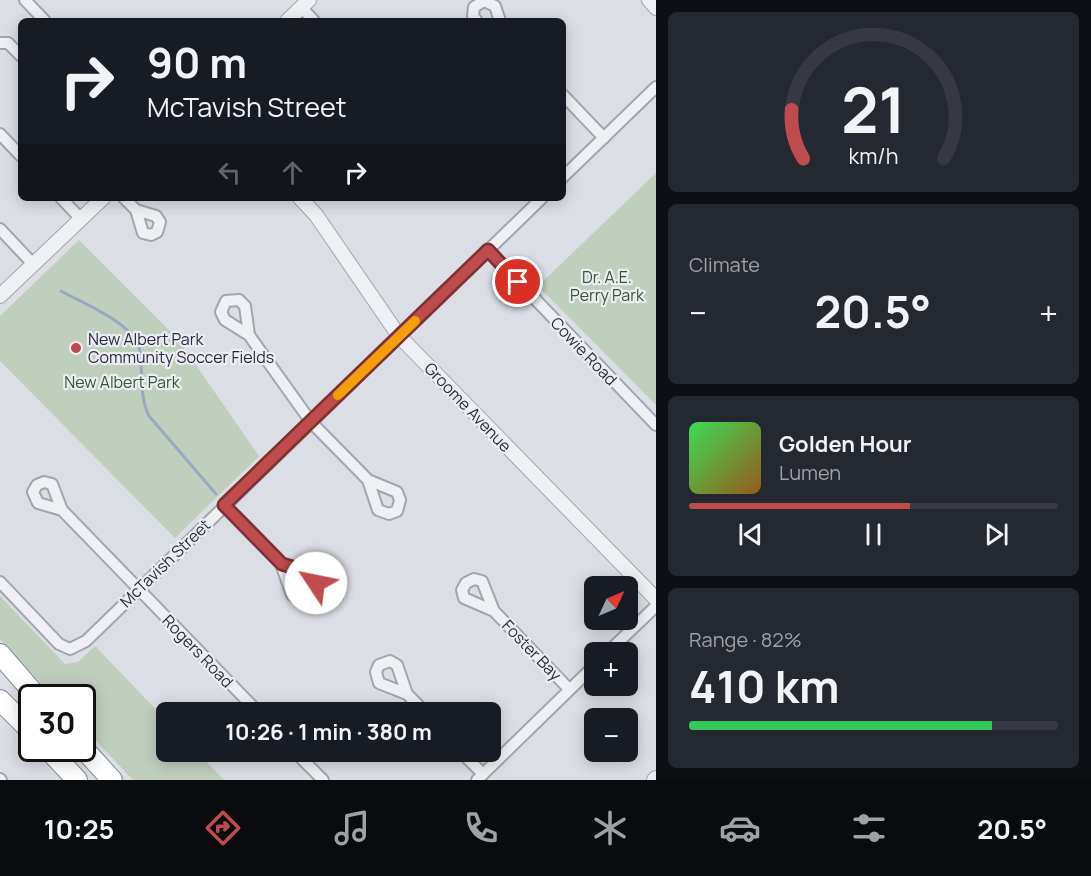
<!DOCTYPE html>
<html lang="en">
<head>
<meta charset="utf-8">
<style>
  body { margin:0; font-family:Manrope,sans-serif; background:#242831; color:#f1f3f6; height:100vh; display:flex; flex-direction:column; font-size:22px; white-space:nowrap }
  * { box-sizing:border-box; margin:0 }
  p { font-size:20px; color:#9ea1a6 }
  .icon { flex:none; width:33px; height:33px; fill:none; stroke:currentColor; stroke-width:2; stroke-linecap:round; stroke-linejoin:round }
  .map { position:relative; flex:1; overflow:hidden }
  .panel { display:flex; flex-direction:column; gap:12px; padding:12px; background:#0d0f14; width:435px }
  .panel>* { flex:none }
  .guide { position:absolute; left:18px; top:18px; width:548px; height:183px; border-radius:9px; box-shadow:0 3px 15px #0003; background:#171b24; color:#f1f3f6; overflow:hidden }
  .needle { width:39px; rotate:46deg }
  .buttons { position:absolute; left:584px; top:576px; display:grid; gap:12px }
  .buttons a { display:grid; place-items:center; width:54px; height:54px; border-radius:9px; background:#171b24; box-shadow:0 3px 15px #0003; font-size:30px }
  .speed { position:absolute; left:18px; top:684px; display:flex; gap:12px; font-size:30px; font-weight:700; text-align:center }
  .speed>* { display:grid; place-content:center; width:78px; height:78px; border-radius:50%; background:#171b24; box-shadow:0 3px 15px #0003; line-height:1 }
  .speed .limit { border:3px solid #111; border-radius:9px; background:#fff; color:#111 }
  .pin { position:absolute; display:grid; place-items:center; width:51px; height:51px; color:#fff; margin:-26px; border:3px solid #fff; border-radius:50%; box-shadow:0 2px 6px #0007 }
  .me { position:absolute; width:66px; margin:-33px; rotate:304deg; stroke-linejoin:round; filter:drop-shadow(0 0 4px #0008) }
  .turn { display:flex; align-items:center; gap:21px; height:126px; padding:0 30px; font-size:27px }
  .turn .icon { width:78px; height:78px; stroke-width:2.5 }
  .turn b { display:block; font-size:42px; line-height:51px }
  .lanes { display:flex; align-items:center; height:57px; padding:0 30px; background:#0003; justify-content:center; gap:30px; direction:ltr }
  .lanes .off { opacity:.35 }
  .big { font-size:45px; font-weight:700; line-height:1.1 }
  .panel .card { flex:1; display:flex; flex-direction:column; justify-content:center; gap:9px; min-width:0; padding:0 21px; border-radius:9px; background:#242831 }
  .panel .dial { align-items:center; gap:0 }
  .dial svg { height:156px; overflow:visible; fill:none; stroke:#363941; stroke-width:7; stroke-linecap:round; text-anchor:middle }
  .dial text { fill:#f1f3f6; stroke:none }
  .song { display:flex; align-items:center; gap:18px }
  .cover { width:72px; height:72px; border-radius:9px; background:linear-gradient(135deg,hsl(130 70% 55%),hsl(30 70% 35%)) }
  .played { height:6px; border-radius:3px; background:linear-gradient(90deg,#c04b4c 60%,#363941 60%) }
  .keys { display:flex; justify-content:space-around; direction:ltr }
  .heat { display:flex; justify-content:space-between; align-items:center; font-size:33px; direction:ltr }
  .charge { height:9px; border-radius:4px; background:linear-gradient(90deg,#34c759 82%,#363941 0) }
  .trip { position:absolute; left:156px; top:702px; width:345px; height:60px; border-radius:9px; background:#171b24; box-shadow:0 3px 15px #0003; font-weight:700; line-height:60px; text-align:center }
  .dock { display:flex; height:96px; justify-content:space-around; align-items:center; background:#090b0e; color:#9ea1a6 }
  .dock .icon { width:42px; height:42px }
  .dock .active { color:#c04b4c }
  .dock b { font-size:27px; color:#f1f3f6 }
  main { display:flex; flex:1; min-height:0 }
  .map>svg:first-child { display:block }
  .green { fill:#c0cebe }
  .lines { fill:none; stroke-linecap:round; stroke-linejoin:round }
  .stream { stroke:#9aa8c2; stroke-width:3 }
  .minor-casing { stroke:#a2a5ae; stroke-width:14 }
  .tertiary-casing { stroke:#a2a5ae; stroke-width:16 }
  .motorway-casing { stroke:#858a9a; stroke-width:22 }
  .minor { stroke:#eef0f4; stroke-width:10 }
  .tertiary { stroke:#eef0f4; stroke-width:14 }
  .motorway { stroke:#fff; stroke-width:20 }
  .route-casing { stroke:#7d3131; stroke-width:15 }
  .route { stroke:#c04b4c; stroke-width:10 }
  .slow { stroke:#f59e0b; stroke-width:10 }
  .poi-dot { fill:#c04b4c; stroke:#ebedf3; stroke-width:2 }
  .labels { text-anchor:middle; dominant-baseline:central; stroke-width:4.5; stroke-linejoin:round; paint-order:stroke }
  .park-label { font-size:16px; fill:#385436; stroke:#ebedf3 }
  .poi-label { font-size:16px; fill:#282c3a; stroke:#ebedf3; text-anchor:start }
  .street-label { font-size:16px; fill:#282c3a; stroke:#ebedf3 }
</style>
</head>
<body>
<main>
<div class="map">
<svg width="656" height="780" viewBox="0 0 656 780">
  <rect width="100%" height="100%" fill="#dcdee5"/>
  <g class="green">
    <polygon points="656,173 656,405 538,286"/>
    <polygon points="79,240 178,339 259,456 175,538 0,361 0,316"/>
    <polygon points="0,596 65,664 78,662 95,646 166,720 166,752 197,752 224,780 133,780 83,727 82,698 54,697 0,639"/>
  </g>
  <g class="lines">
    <path class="stream" d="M61,291C84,304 137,324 140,352C143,374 139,395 149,416L216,494"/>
    <defs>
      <g id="minor">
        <polyline points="25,0 45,21"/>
        <polyline points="301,7 314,21"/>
        <polyline points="477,21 473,16 474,7 484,1 495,6 500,21"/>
        <polyline points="0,43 8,43 21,56"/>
        <polyline points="562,94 604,138"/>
        <polyline points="0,134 21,156"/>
        <polyline points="562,178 656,87"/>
        <polyline points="61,198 81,219"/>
        <polyline points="124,198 136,210 143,233 151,235 157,232 160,222 156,216 136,210"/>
        <polyline points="0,229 33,264"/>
        <polyline points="488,250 656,425"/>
        <polyline points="249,335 245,306 239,300 226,301 221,312 225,320 249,335 311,422 368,480 397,492 400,500 397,511 389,514 378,510 368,480"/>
        <polyline points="224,505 281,564 312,575 316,583 312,595 304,599 292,595 281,564"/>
        <polyline points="62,510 38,503 33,492 37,485 44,482 52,484 62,510 258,712"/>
        <polyline points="0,582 59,644 70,649 86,641 542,198"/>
        <polyline points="494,611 464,598 462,590 466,583 474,579 482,581 494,611 569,689"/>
        <polyline points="608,652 656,606"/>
        <polyline points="407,694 379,683 376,672 379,665 390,661 397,665 407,694 425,712"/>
        <polyline points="295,752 323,780"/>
        <polyline points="461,752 483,774"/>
        <polyline points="0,779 1,780"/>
        <polyline points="477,780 594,666"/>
      </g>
      <g id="tertiary">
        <polyline points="649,0 656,8"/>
        <polyline points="287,21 309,0"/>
        <polyline points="300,198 316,215 399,336 656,599"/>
        <polyline points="0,296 103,198"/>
        <polyline points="654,780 656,778"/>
      </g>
      <g id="motorway">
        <polyline points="0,654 38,698"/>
        <polyline points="0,700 32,732"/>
        <polyline points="82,747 112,780"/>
        <polyline points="47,748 77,780"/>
      </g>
    </defs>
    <use href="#minor" class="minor-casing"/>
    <use href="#tertiary" class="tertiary-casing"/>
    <use href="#motorway" class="motorway-casing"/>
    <use href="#minor" class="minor"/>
    <use href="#tertiary" class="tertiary"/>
    <use href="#motorway" class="motorway"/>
  </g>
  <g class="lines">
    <defs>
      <polyline id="route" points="316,583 309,572 282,564 224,505 488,250 518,282"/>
    </defs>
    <use href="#route" class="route-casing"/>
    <use href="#route" class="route"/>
    <polyline class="slow" points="338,395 415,321"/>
  </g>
  <circle class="poi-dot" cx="76" cy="348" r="6"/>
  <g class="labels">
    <g class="park-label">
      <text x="607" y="277">Dr. A.E.<tspan x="607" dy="18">Perry Park</tspan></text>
      <text x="122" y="382">New Albert Park</text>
    </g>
    <g class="poi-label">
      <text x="88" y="339">New Albert Park<tspan x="88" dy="18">Community Soccer Fields</tspan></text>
    </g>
    <g class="street-label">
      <text transform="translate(584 351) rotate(46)">Cowie Road</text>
      <text transform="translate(468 407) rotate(46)">Groome Avenue</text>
      <text transform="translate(165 563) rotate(-44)">McTavish Street</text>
      <text transform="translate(532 650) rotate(46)">Foster Bay</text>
      <text transform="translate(198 651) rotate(46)">Rogers Road</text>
    </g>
  </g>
</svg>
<div class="buttons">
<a><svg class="needle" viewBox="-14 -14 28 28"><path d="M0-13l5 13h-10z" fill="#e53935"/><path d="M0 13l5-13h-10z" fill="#9ea1a6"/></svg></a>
<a>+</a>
<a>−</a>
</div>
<div class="speed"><div class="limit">30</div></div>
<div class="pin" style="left:518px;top:282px;background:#d93025"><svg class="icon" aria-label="arrive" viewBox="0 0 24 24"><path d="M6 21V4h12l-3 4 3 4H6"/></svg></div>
<svg class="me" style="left:316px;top:583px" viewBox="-20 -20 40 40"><circle r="19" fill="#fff"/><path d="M0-13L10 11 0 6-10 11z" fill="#c04b4c"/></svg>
<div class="trip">10:26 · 1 min · 380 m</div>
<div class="guide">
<div class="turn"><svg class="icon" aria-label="right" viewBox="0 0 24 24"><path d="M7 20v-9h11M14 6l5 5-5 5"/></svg><div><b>90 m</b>McTavish Street</div></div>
<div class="lanes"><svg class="icon off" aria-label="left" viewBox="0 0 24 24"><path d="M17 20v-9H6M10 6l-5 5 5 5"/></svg><svg class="icon off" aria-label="ahead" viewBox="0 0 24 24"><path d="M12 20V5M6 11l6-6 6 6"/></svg><svg class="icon" aria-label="right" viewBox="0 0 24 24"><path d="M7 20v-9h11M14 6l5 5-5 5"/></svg></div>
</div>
</div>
<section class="panel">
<div class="card dial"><svg viewBox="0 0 100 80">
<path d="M14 69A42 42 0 1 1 86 69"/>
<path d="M14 69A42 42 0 0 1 8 44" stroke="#c04b4c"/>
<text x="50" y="56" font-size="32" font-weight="700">21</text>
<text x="50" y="72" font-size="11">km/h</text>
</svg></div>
<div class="card"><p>Climate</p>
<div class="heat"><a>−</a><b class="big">20.5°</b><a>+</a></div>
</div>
<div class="card">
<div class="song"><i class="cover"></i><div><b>Golden Hour</b><p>Lumen</p></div></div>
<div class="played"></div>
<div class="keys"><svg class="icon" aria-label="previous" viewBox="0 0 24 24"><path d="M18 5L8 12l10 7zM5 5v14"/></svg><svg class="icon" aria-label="pause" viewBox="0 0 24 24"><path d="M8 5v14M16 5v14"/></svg><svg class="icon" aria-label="next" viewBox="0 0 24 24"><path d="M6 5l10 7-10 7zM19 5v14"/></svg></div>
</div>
<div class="card"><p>Range · 82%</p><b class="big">410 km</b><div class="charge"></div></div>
</section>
</main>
<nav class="dock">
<b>10:25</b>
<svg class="icon active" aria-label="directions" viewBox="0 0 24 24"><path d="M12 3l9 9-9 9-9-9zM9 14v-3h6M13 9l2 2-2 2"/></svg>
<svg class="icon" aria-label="music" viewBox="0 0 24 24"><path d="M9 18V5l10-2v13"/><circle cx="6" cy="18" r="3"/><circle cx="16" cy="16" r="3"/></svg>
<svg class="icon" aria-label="phone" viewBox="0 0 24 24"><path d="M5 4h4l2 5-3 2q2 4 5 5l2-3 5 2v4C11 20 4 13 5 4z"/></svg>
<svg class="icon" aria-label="climate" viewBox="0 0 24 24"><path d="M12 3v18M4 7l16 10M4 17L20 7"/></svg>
<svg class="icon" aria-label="car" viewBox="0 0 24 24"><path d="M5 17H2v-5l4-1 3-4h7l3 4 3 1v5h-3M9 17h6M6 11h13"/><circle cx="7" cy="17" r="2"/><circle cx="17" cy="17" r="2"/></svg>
<svg class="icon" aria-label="filters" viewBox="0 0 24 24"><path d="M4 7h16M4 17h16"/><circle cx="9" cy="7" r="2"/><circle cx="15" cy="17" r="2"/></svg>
<b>20.5°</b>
</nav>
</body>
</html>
